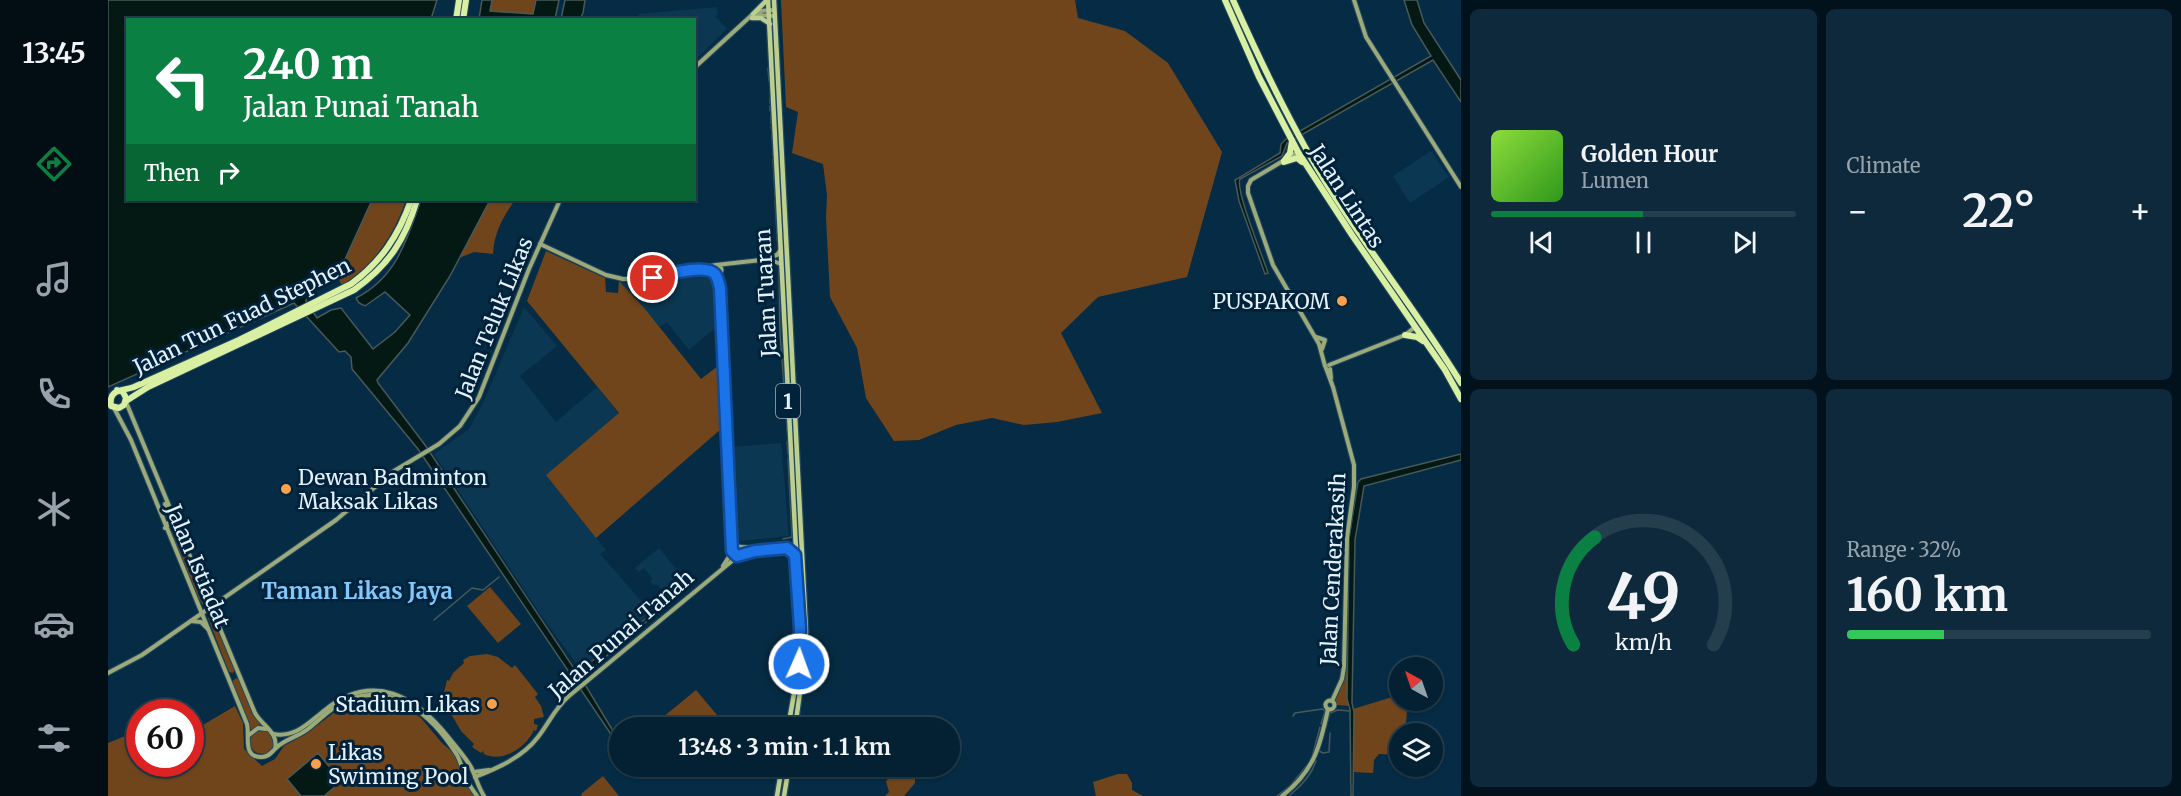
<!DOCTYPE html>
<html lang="en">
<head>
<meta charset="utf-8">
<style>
  body { margin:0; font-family:Merriweather,serif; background:#0d293b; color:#f1f3f6; height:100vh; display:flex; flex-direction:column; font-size:22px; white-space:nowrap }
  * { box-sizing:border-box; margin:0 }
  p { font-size:20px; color:#97a3ac }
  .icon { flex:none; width:33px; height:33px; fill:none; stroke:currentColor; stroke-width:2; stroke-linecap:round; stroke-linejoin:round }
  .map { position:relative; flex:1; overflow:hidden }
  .side { display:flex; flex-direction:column; gap:9px; padding:9px; background:#02121c; width:720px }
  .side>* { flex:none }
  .top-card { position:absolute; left:18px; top:18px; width:570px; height:183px; border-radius:0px; box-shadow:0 2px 4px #0004,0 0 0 2px #253e4e; background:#0b8043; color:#fff; overflow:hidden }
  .needle { width:39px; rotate:320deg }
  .controls { position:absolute; left:1281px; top:657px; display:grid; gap:12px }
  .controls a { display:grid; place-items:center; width:54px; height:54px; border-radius:50%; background:#042133; box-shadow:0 2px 4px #0004,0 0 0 2px #253e4e; font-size:30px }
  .speed { position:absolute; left:18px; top:699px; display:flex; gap:12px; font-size:30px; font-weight:700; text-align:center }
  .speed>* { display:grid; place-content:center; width:78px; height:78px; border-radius:50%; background:#042133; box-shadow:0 2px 4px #0004,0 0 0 2px #253e4e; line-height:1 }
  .speed .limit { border:9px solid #d22; background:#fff; color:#111 }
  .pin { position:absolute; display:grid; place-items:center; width:51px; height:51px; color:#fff; margin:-26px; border:3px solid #fff; border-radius:50%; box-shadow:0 2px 6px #0007 }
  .me { position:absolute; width:66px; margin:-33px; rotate:2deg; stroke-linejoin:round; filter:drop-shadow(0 0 4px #0008) }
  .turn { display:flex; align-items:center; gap:21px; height:126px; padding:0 18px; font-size:27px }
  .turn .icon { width:78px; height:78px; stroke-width:2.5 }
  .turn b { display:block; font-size:42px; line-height:51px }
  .then { display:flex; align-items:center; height:57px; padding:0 18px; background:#0003; gap:12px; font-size:22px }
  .big { font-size:45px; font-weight:700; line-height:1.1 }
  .side .card { flex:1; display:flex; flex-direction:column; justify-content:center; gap:9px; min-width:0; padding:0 21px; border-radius:9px; background:#0d293b }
  .side .dial { align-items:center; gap:0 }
  .dial svg { height:156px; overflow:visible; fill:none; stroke:#253e4e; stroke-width:7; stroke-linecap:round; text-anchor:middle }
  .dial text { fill:#f1f3f6; stroke:none }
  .song { display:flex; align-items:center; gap:18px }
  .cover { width:72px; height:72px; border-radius:9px; background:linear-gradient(135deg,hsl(90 70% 55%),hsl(110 70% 35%)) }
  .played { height:6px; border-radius:3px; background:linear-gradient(90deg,#0b8043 50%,#253e4e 50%) }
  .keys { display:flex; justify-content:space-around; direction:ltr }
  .heat { display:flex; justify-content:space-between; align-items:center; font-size:33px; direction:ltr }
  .charge { height:9px; border-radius:4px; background:linear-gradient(90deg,#34c759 32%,#253e4e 0) }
  .side .tiles { flex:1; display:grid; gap:9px; grid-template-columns:repeat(2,1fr) }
  .trip { position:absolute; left:501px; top:717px; width:351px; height:60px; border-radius:30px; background:#042133; box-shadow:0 2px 4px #0004,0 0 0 2px #253e4e; font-weight:700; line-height:60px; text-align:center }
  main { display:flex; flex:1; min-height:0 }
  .tabs { display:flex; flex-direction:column; width:108px; justify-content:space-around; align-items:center; background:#020d14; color:#97a3ac }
  .tabs .icon { width:42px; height:42px }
  .tabs .selected { color:#0b8043 }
  .tabs b { font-size:27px; color:#f1f3f6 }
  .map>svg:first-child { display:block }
  .built { fill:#0b3752 }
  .green { fill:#70451c }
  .water { fill:#041814; stroke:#48595a; stroke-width:1.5 }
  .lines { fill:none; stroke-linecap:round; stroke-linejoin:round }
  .stream { stroke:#48595a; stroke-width:1.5 }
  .secondary-casing { stroke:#24485e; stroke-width:6 }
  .primary-casing { stroke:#24485e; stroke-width:7 }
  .highway-casing { stroke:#24485e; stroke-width:8 }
  .secondary { stroke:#9caa7a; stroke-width:4 }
  .primary { stroke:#bccf8f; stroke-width:4.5 }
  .highway { stroke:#d9f0a3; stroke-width:6 }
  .route-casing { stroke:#114b97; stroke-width:15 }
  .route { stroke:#1a73e8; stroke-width:10 }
  .poi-dot { fill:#f8a04b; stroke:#00223a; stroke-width:2 }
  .labels { text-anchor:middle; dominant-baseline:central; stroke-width:6; stroke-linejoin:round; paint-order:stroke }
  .shield { fill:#00223a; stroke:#a0b4c2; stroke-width:1.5 }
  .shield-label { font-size:20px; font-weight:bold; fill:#e5f2fd }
  .street-label { font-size:21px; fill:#e5f2fd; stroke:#00223a }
  .poi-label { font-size:21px; fill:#e5f2fd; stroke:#00223a; text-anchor:end }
  .neighbourhood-label { font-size:22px; font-weight:bold; fill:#83c8fc; stroke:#00223a }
</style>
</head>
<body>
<main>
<nav class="tabs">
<b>13:45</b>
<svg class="icon selected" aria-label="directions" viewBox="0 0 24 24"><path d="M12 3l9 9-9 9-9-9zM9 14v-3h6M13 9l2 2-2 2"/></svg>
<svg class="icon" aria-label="music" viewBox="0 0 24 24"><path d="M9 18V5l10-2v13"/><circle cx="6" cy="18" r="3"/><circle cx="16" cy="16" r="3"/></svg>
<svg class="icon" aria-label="phone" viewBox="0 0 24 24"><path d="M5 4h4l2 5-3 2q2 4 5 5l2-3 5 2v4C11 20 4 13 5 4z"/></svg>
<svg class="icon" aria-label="climate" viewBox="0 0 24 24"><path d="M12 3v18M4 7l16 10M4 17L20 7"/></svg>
<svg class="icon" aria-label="car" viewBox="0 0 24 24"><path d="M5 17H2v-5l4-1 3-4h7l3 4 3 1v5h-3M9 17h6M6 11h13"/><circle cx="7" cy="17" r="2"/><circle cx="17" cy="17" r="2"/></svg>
<svg class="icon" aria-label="filters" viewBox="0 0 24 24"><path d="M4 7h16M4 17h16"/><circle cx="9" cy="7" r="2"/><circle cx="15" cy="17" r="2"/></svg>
</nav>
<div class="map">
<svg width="1353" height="796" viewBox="0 0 1353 796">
  <rect width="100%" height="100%" fill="#052c44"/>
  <g class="built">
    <polygon points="609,7 610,15 607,16 619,29 587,60 586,20 529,20 531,14"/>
    <polygon points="1323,151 1341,177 1302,203 1285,176"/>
    <polygon points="592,274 602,277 609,294 609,313 606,329 581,350 559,322 552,327 511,281 553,280"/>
    <polygon points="416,307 449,346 412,376 448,422 489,387 511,414 438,475 498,550 492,554 543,612 473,670 433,615 326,454 361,429 376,401"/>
    <polygon points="673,443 681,536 632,541 629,533 623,447"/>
    <polygon points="551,548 579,582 555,601 552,597 556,592 549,584 546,586 542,581 544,578 536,568 531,572 527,568"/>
  </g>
  <g class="green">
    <polygon points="384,0 428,0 425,14 382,11"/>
    <polygon points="673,0 967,0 970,18 1017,31 1060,63 1114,152 1079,277 990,297 953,333 994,413 949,422 916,425 884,418 848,425 811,440 786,441 758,398 749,348 722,297 718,217 719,195 715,164 684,153 690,112 678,107"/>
    <path d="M264,200H298C286,235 266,265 234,285L229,277Z"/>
    <path d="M382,200H407C395,217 386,233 385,254L366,252L351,258Z"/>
    <polygon points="438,251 497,278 498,292 510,293 511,281 537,309 593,379 610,366 613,429 488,538 438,475 511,413 419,301"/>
    <path d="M67,526L98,604L97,607C90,602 63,539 64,530C65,529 66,527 67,526Z"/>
    <polygon points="382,587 413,624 390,643 359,606"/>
    <polygon points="1241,614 1239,699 1241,706 1229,705 1227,699 1237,670 1239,615"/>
    <polygon points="103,615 107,621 127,669 125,673 121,672 100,618 100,616"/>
    <path d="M379,654L390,657L404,668L407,665L430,694L427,697L433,706L436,717L426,719V724L430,725L428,731L426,730C418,748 394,763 376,754L375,751L373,753L364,747L366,744L353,731L339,707H337L334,700L339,680L341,681L345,673L356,663L355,660L362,656Z"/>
    <polygon points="128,678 131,680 146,715 153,726 143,730 124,682"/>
    <polygon points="588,690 614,721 605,727 543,727"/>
    <polygon points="1291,695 1292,700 1300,701 1297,733 1292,734 1291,755 1271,754 1266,760 1265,773 1246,772 1245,709"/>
    <polygon points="263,699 282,701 292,704 313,718 334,743 347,754 356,780 366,796 0,796 0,743 17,736 31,751 32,764 82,764 83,732 127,706 135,723 136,749 154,766 167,759 176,746 198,734 232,708 247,702"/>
    <circle cx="154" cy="742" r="12"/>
    <polygon points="789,771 804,776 807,779 807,783 796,796 777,796 781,792 778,781"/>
    <polygon points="1010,774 1019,774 1024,783 1024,790 1035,796 988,796 985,782"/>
    <polygon points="495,776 511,796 474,796 473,794"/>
  </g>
  <g class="water">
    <path d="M0,0H329L323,19L20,20V200H264L229,277L204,291L199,296L198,301L209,318L223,310L233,308L265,349L287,332L302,315L277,292L257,306L251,303L248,298C289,277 299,239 313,200H382L342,276L300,343L269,380L270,383L317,445L469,673L545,613L546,615L473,678L511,741V746L310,449L244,369L243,357L237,351L231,352L186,303L0,387Z"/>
    <polygon points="374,0 384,0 382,11 425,14 428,0 451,0 447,19 371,19"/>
    <polygon points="457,0 477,0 475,13 472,19 453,19"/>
    <path d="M1296,0H1309L1316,23L1353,80V102L1325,60L1179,143L1174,156L1132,179C1127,190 1155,257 1160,273L1157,274L1131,201L1127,180L1172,153L1173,144L1178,139L1323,56L1304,25Z"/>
    <polygon points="1353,454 1353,460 1256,486 1247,540 1244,703 1246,712 1245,796 1243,796 1242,709 1239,699 1241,538 1250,482 1253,479"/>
    <polygon points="210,753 228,775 226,776 230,781 228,783 229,785 216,796 193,796 179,779"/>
  </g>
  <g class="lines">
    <g class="stream">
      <polyline points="660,68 661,81"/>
      <polyline points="662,98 662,103"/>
      <polyline points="662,106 662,111"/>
      <polyline points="663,114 663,124"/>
      <polyline points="663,127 664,131"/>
      <polyline points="664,134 665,155"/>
      <polyline points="665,159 667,196"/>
      <polyline points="667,200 669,233"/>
      <polyline points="669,238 670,244"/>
      <polyline points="671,271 672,333 677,400"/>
      <polyline points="678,409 679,431"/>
      <polyline points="679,442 680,454"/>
      <polyline points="675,539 684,537 680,458"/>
      <polyline points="326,620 364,588 375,590 391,577"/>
      <polyline points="1185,716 1187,713 1214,709 1217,711 1213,724"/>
      <polyline points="1216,733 1222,713 1230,710 1242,711"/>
      <polyline points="1214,740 1211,751 1215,753 1221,752 1222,733"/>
      <polyline points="1203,761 1212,727"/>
      <path d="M1182,795C1192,787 1204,774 1208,761"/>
      <polyline points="1169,796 1183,785 1200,764"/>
    </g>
    <defs>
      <g id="secondary">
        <polyline points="1246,0 1258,37 1353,187"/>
        <polyline points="644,18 652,15 667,16"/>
        <polyline points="586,68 645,14 652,11 666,10"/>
        <polyline points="1190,152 1143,180 1140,186 1140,193 1165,265 1211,344 1217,366"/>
        <polyline points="432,244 498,275 515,279 537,279 608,265 653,260 669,255 672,251"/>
        <polyline points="660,259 673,264"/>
        <circle cx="609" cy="270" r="4.5"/>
        <polyline points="612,274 624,551"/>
        <polyline points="1208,337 1217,340 1214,349"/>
        <polyline points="1221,365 1297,335 1307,327"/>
        <polyline points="1218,368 1225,387 1246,465 1246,487 1239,538 1236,667 1234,679 1224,701"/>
        <polyline points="1222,369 1223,378"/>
        <path d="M6,408L23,440L139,724C142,736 134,758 154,757C160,757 163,753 167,749C171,732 154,726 147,713L18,402"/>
        <polyline points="57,528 62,521 57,504"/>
        <circle cx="629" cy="551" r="5"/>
        <polyline points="632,547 653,548"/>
        <polyline points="633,554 679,548 687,556"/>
        <polyline points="615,566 624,552"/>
        <polyline points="83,621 93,622 100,629"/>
        <polyline points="0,673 34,655 228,520 286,471 331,444 352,426 371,397 421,269 452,200"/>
        <circle cx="1222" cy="705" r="4.5"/>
        <path d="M165,734C188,738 200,723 217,710C265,671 308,696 341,738C349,748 357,757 363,767C368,777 370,787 376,796"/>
        <polyline points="141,735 150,728 158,729"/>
        <path d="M168,748C177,739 190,737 200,729C212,720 222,708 236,702C284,679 325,716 349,755C353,762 354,769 357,777C360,784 365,790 369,796"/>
        <polyline points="366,772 381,770"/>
        <path d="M367,777C390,768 415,757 430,737C441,723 447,708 461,696L630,556"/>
        <path d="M1174,796C1206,771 1212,747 1220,709"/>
      </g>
      <g id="primary">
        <polyline points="660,0 692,628 690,671 680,728"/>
        <polyline points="666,0 698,632 696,663 687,728"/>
        <polyline points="645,14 659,0"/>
        <polyline points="644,18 653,18 662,24"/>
        <polyline points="669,796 674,766"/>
        <polyline points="676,796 681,766"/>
      </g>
      <g id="highway">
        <polyline points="1117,0 1151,77 1190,152 1244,235 1337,370 1353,399"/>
        <path d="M1125,0C1153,63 1182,124 1218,183C1260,251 1311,314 1353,383"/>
        <polyline points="348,20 351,0"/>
        <polyline points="355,20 358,0"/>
        <polyline points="1176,161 1182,153 1184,141"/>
        <polyline points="1176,162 1189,158 1194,162"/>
        <polyline points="1297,335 1309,337 1315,341"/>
        <path d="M9,390L15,392L18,398L16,405L11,408L3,406C0,388 16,391 26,387L131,340L243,284C273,262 291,235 303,200"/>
        <path d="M18,401L40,387L246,290C281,265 297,240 309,200"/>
      </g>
    </defs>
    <use href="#secondary" class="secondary-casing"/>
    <use href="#primary" class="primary-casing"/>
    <use href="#highway" class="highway-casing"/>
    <use href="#secondary" class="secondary"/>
    <use href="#primary" class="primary"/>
    <use href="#highway" class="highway"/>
  </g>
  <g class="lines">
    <defs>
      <path id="route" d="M545,278C558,275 597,263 607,274C610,278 611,284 612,288L624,551L629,556L647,551L679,548L687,555L692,628L691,664"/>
    </defs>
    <use href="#route" class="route-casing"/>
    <use href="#route" class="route"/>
  </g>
  <g class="poi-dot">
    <circle cx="1234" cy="301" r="6"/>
    <circle cx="178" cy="489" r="6"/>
    <circle cx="384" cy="704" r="6"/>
    <circle cx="208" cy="764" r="6"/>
  </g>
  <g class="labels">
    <rect class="shield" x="668" y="384" width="24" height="34" rx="4.5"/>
    <g class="shield-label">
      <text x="680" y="401">1</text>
    </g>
    <g class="street-label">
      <text transform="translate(1239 196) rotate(57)">Jalan Lintas</text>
      <text transform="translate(658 293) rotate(-93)">Jalan Tuaran</text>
      <text transform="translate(134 316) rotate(-26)">Jalan Tun Fuad Stephen</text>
      <text transform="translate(386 318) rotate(-68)">Jalan Teluk Likas</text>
      <text transform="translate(90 566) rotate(67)">Jalan Istiadat</text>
      <text transform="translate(1225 569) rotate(-87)">Jalan Cenderakasih</text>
      <text transform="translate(513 634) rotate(-41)">Jalan Punai Tanah</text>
    </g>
    <g class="poi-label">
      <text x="1222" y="301">PUSPAKOM</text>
      <text x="190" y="477" text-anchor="start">Dewan Badminton<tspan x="190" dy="24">Maksak Likas</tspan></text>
      <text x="372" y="704">Stadium Likas</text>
      <text x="220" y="752" text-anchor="start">Likas<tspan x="220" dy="24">Swiming Pool</tspan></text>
    </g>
    <g class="neighbourhood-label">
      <text x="249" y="591">Taman Likas Jaya</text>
    </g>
  </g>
</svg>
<div class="controls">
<a><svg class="needle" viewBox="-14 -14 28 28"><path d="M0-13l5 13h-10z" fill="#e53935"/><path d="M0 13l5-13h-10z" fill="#97a3ac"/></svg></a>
<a><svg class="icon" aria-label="layers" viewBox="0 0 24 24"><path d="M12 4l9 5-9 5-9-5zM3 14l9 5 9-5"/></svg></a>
</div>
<div class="speed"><div class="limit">60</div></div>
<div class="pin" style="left:545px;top:278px;background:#d93025"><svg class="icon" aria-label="arrive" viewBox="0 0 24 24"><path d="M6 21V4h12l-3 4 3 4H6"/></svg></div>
<svg class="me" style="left:691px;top:664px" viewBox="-20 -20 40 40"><circle r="17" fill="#1a73e8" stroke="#fff" stroke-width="3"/><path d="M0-11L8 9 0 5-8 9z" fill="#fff"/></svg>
<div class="trip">13:48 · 3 min · 1.1 km</div>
<div class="top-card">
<div class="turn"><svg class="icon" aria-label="left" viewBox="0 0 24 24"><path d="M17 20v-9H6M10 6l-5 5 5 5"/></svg><div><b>240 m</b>Jalan Punai Tanah</div></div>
<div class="then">Then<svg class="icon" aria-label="right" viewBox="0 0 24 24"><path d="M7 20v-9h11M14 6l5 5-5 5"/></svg></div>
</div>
</div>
<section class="side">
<div class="tiles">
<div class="card">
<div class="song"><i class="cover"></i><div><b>Golden Hour</b><p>Lumen</p></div></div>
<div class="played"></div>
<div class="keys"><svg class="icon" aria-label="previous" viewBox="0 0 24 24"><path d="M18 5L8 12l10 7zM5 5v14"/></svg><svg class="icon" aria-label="pause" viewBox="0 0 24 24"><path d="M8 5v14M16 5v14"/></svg><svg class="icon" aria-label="next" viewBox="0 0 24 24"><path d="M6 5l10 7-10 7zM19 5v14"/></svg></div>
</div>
<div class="card"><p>Climate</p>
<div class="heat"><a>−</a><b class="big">22°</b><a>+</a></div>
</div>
<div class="card dial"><svg viewBox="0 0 100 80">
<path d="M14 69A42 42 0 1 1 86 69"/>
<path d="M14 69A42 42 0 0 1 25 14" stroke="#0b8043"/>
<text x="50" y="56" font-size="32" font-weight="700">49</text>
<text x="50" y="72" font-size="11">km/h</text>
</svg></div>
<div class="card"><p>Range · 32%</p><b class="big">160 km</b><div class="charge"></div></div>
</div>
</section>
</main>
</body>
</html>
